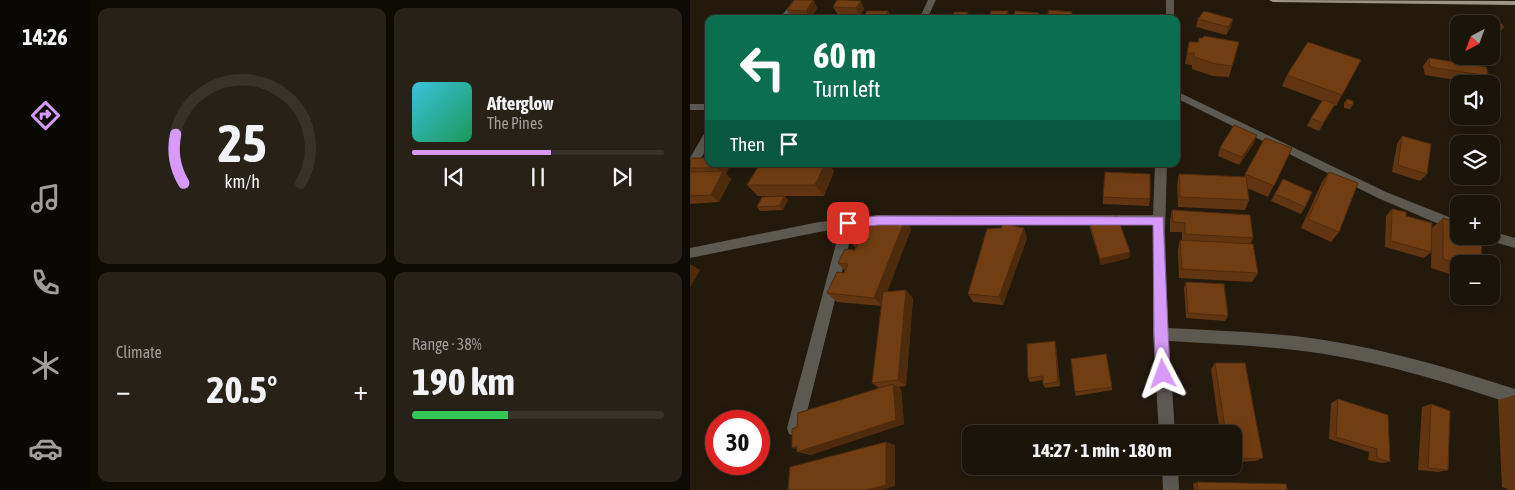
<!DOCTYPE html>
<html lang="en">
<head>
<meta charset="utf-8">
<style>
  body { margin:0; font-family:"Asap Condensed",sans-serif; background:#272117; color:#f1f3f6; height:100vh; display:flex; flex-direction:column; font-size:19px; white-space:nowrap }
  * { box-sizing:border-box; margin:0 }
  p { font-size:16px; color:#9f9e9c }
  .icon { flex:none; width:28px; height:28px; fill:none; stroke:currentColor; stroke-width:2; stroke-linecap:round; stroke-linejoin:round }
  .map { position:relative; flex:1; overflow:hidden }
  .sheet { display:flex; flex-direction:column; gap:8px; padding:8px; background:#0e0b05; width:600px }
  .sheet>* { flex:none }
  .banner { position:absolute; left:15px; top:15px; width:475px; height:152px; border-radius:10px; box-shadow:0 2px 12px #0003,0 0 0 1px #38332a; background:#0b6e4f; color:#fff; overflow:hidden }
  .needle { width:32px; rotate:221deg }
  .fabs { position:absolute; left:760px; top:15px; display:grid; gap:10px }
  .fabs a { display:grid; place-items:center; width:50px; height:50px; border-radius:10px; background:#1a1409; box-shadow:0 2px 12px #0003,0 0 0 1px #38332a; font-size:25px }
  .speed { position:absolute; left:15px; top:410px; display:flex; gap:10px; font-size:25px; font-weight:700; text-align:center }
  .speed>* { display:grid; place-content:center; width:65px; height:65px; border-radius:50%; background:#1a1409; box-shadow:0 2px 12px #0003,0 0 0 1px #38332a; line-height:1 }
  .speed .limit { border:8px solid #d22; background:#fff; color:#111 }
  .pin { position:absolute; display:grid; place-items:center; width:42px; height:42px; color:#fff; margin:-21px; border-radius:10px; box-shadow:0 2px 8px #0006 }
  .me { position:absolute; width:55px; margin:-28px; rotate:356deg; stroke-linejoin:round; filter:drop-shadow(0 0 4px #0008) }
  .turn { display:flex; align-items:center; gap:18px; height:105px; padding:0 25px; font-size:22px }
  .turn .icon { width:65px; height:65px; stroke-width:2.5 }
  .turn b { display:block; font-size:35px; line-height:42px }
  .then { display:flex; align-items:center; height:48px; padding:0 25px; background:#0003; gap:10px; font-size:19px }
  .big { font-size:38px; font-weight:700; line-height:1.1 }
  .sheet .tile { flex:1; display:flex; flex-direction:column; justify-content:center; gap:8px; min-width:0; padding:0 18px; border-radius:10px; background:#272117 }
  .sheet .dial { align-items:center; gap:0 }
  .dial svg { height:130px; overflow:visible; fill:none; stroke:#38332a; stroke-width:7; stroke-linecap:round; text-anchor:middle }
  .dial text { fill:#f1f3f6; stroke:none }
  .song { display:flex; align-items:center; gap:15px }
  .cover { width:60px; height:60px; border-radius:8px; background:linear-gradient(135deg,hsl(190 70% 55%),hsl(150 70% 35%)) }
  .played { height:5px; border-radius:2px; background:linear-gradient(90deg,#d69bfa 55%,#38332a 55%) }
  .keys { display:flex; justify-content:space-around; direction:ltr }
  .heat { display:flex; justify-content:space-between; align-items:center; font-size:28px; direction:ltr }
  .charge { height:8px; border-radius:4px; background:linear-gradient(90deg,#34c759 38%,#38332a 0) }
  .sheet .tiles { flex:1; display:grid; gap:8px; grid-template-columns:repeat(2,1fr) }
  .trip { position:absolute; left:272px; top:425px; width:280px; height:50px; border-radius:10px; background:#1a1409; box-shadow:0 2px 12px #0003,0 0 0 1px #38332a; font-weight:700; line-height:50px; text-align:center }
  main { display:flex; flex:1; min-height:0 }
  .tabs { display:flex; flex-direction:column; width:90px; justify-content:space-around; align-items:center; background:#0a0804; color:#9f9e9c }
  .tabs .icon { width:35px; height:35px }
  .tabs .on { color:#d69bfa }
  .tabs b { font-size:22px; color:#f1f3f6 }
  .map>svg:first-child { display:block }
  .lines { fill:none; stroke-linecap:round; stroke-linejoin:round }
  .minor { fill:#5c5951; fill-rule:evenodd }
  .major { fill:#9c9686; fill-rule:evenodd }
  .wall { fill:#613511 }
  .shaded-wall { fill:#4f2b0e }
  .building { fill:#713e14; stroke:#4f2b0e }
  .route { fill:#d69bfa; stroke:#8b65a2 }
</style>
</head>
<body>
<main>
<nav class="tabs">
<b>14:26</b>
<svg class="icon on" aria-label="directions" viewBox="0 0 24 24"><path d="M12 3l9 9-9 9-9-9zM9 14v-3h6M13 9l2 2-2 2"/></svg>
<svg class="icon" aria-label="music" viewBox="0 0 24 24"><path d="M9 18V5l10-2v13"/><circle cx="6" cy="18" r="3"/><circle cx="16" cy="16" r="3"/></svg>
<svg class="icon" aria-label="phone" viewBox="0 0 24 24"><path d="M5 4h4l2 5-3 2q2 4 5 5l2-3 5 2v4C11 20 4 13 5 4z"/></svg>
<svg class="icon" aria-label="climate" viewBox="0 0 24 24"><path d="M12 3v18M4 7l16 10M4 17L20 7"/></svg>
<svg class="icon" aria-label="car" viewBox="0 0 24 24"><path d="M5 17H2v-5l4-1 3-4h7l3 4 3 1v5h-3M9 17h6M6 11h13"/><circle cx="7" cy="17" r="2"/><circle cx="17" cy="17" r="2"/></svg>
</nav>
<section class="sheet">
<div class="tiles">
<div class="tile dial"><svg viewBox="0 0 100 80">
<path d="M14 69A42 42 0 1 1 86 69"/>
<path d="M14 69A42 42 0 0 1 9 39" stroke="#d69bfa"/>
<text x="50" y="56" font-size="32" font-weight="700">25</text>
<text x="50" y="72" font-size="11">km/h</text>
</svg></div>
<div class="tile">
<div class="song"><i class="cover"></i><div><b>Afterglow</b><p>The Pines</p></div></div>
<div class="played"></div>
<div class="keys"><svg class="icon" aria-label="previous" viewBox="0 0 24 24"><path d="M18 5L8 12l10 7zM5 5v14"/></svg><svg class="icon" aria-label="pause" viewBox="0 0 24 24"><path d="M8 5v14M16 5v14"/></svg><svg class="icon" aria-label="next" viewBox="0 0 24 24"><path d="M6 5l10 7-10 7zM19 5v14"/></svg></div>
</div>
<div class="tile"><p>Climate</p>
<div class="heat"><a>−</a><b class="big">20.5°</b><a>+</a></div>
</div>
<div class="tile"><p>Range · 38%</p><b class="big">190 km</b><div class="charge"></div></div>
</div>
</section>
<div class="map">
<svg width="825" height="490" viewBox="0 0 825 490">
  <rect width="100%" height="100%" fill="#231a0c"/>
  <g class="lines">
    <g class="minor">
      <polygon points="104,0 112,0 98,19 89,19"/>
      <polygon points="238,0 246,0 237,19 229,19"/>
      <rect x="476" y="0" width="8" height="19"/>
      <polygon points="486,91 696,192 769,221 769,231 744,222 688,198 486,98"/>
      <rect x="0" y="104" width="19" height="6"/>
      <polygon points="19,131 19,145 4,170 0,171 0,158 15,132"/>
      <path d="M465,164H477L475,232L478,328C530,331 582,332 634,340C699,350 762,369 825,389V405C763,384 699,364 634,354C582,346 531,344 479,341L485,434H469L463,334V225H188L163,228L113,428L111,434L105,436L99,434L97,428L150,229L129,232L0,258V248L129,222L188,215H463Z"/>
      <polygon points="801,231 825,238 825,248 797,240 795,236 801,236"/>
      <polygon points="472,466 488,466 489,490 473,490"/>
    </g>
    <polygon class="major" points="579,0 825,1 825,5 583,2"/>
  </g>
  <g class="wall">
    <polygon points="123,0 127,8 121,19 102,18 97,10"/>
    <polygon points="147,0 174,9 170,16 148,15 143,7"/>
    <polygon points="318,11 319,15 317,19 300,19 299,17"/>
    <polygon points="508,19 541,27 536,35 506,27"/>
    <polygon points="803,23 814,28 810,32 802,31 801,25"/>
    <polygon points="509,38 549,42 539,77 523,76 502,69 502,65 495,64 497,53 508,42"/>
    <polygon points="739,58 799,76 792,84 790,84 735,75 733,66"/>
    <polygon points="671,60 646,106 644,106 629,131 617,126 621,118 632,101 592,86 597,75"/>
    <polygon points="657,99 663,105 660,109 654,108 654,103"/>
    <polygon points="712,136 737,174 730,181 702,172 707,144"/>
    <polygon points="575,138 602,148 578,197 557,188 559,200 555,210 488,207 487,185 489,174 554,177"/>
    <polygon points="564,143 549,165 528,156 530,148"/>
    <polygon points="0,159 19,164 39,164 40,165 36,174 41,179 29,202 0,204"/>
    <polygon points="144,171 134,196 68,196 57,185"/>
    <polygon points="639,172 649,232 641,242 611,228 632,182"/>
    <polygon points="593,179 615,207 611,214 581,201"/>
    <polygon points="94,196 98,200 93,210 70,211 67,207"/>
    <polygon points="413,197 460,199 459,206 413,204"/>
    <polygon points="702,209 716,216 741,252 734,258 695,247 696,216"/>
    <polygon points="482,210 563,238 560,244 568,273 562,282 489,278 488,250 490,240 492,240 492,232 480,232 480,220"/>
    <polygon points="753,218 769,264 769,277 741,268 742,228"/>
    <polygon points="215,220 221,229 197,292 223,298 216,386 208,387 211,389 214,424 120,455 107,427 189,388 182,383 192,306 147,302 137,293 155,271 148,263 165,250 166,248 159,240 197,225"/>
    <polygon points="399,222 440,252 439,258 411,265 400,229"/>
    <polygon points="337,238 313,305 283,302 278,294"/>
    <polygon points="496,282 538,316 535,321 496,318 494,288"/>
    <polygon points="366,346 370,386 355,388 353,384 353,380 340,382 338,378"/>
    <polygon points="525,363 573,458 566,461 544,462 544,434 530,434 521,369"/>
    <polygon points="422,387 422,390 386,396 385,392"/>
    <polygon points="825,395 825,490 820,490 812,487 808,400"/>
    <polygon points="648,399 700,462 691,463 678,460 679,452 639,439 641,403"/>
    <polygon points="741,404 758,470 748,472 728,470 732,407"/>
    <polygon points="507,482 597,490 504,490 503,484"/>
  </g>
  <g class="shaded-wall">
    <polygon points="123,0 127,8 121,19 116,11"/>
    <polygon points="171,1 174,9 170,16 166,8"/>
    <polygon points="198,11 202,19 195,19"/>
    <polygon points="318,11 319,15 317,19 316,19 316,16"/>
    <polygon points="278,12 279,16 278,19 276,19"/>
    <polygon points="543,19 541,27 536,35 538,27"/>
    <polygon points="567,135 564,143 549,165 552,157"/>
    <polygon points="29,164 39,164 40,165 36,174 41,179 29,202 21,195 32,172 27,168"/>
    <polygon points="135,164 138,164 144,171 134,196 125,185"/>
    <polygon points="94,196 98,200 93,210 89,206"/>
    <polygon points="215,220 221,229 192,306 184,298"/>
    <polygon points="334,228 337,238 313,305 309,297"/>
    <polygon points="440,252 439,258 411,265 410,259"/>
    <polygon points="0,264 10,270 0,288"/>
    <polygon points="216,290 223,298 216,386 208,380"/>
    <polygon points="365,341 366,346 370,386 368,382"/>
    <polygon points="203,384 211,389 214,424 120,455 107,452 111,450 102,448"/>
    <polygon points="196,442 205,445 205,486 192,490 176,490"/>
  </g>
  <g class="building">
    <polygon points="105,0 123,0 116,11 97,10"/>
    <polygon points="147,0 155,0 171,1 166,8 143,7"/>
    <polygon points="359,10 382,12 381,19 356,19"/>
    <polygon points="177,11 198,11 195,19 173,19"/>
    <polygon points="301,11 318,11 316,16 299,17"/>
    <polygon points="325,11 349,13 347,19 323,19"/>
    <polygon points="514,11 543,19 538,27 508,19"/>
    <polygon points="264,12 278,12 276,19 261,19"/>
    <polygon points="443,17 456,19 443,19"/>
    <polygon points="803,23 812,24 814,28 805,27"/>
    <polygon points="514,36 549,42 542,66 526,64 504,57 504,53 497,53 499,42 509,42 509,38 513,38"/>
    <polygon points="618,42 671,60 652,95 597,75"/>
    <polygon points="739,58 796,67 799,76 740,67"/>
    <polygon points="657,99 663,101 663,105 656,104"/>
    <polygon points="633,100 645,104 633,123 621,118"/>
    <polygon points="544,125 567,135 552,157 530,148"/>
    <polygon points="712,136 741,144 737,174 708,165"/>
    <polygon points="575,138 602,148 584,186 555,174"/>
    <polygon points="1,158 19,158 19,164 29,164 27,168 0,168"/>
    <polygon points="70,164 135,164 125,185 57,185"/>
    <polygon points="33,171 21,195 0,196 0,172"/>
    <polygon points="415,172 460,174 460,199 413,197"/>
    <polygon points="639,172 668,183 649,232 618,219"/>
    <polygon points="489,174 556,177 559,200 490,197"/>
    <polygon points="593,179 622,192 615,207 585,194"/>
    <polygon points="94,196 89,206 67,207 72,197"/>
    <polygon points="702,209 716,212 716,216 742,223 741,252 701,241"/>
    <polygon points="482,210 560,215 563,238 495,234 495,223 483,222"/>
    <polygon points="427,216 440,252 410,259 399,222"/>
    <polygon points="200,218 215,220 184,298 137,293 147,272 154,273 158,264 148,263 155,249 165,250 169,241 159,240 167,223 197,225"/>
    <polygon points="753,218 769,223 769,236 791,236 792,264 769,264 753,259"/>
    <polygon points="313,224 334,228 309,297 278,294 297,229 311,228"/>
    <polygon points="490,240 563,244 568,273 492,269"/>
    <polygon points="496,282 534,284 538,316 498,313"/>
    <polygon points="216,290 208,380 182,383 193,292"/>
    <polygon points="365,341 368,382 353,384 353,376 338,378 337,344"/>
    <polygon points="416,354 422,387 385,392 381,359"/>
    <polygon points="525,363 555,363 573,458 544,459 544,434 536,434"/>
    <polygon points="203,384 206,420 107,452 107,446 102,448 102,429 107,427 108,413"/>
    <polygon points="648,399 698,415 700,462 687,458 687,449 646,437"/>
    <polygon points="741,404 760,411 758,470 738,468"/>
    <polygon points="196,442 196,485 176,490 98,490 100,467"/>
    <polygon points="507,482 596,484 597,490 508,490"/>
  </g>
  <polygon class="route" points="188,216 473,217 480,374 478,379 473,381 468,379 466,374 464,334 463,225 188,225 158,228 153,223 158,219"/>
</svg>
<div class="fabs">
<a><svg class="needle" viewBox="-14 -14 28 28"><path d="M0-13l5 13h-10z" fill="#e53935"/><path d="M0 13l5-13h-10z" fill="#9f9e9c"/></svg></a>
<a><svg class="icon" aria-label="sound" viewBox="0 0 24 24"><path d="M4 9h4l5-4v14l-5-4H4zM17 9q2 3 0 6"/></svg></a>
<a><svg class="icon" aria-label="layers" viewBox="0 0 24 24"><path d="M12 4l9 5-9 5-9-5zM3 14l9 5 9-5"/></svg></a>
<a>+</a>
<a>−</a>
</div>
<div class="speed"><div class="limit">30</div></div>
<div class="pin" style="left:158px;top:223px;background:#d93025"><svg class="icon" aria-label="arrive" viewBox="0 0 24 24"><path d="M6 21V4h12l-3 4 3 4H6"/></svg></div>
<svg class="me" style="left:473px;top:374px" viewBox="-20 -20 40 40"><path d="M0-17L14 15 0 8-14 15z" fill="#d69bfa" stroke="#fff" stroke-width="4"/></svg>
<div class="trip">14:27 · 1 min · 180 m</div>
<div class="banner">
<div class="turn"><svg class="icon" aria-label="left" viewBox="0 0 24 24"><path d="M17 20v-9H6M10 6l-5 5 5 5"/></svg><div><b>60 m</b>Turn left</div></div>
<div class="then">Then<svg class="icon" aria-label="arrive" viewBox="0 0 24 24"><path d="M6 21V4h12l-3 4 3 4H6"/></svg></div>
</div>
</div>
</main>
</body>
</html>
